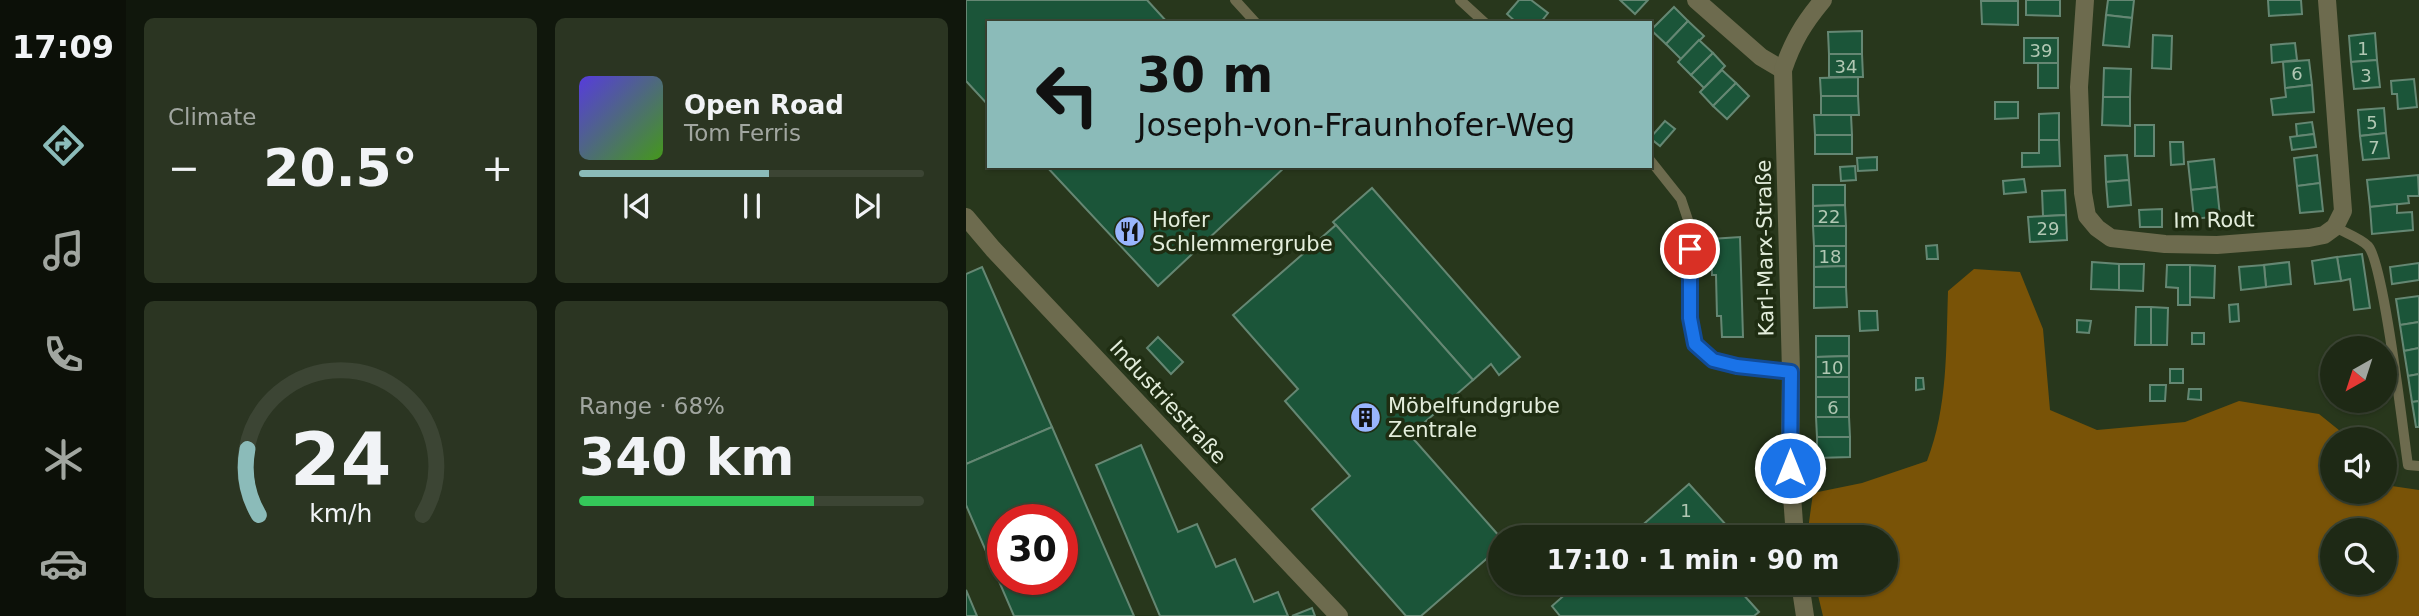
<!DOCTYPE html>
<html lang="en">
<head>
<meta charset="utf-8">
<style>
  body { margin:0; font-family:"DejaVu Sans",sans-serif; background:#2b3522; color:#f1f3f6; height:100vh; display:flex; flex-direction:column; font-size:26px; white-space:nowrap }
  * { box-sizing:border-box; margin:0 }
  p { font-size:23px; color:#a1a6a0 }
  .icon { flex:none; width:38px; height:38px; fill:none; stroke:currentColor; stroke-width:2; stroke-linecap:round; stroke-linejoin:round }
  .map { position:relative; flex:1; overflow:hidden }
  .side { display:flex; flex-direction:column; gap:18px; padding:18px; background:#10170c; width:840px }
  .side>* { flex:none }
  .top-card { position:absolute; left:21px; top:21px; width:665px; height:147px; border-radius:0px; box-shadow:0 2px 5px #0004,0 0 0 2px #3c4534; background:#8bbbb9; color:#111; overflow:hidden }
  .needle { width:46px; rotate:219deg }
  .tools { position:absolute; left:1354px; top:336px; display:grid; gap:14px }
  .tools a { display:grid; place-items:center; width:77px; height:77px; border-radius:50%; background:#1e2915; box-shadow:0 2px 5px #0004,0 0 0 2px #3c4534; font-size:35px }
  .speed { position:absolute; left:21px; top:504px; display:flex; gap:14px; font-size:35px; font-weight:700; text-align:center }
  .speed>* { display:grid; place-content:center; width:91px; height:91px; border-radius:50%; background:#1e2915; box-shadow:0 2px 5px #0004,0 0 0 2px #3c4534; line-height:1 }
  .speed .limit { border:10px solid #d22; background:#fff; color:#111 }
  .pin { position:absolute; display:grid; place-items:center; width:60px; height:60px; color:#fff; margin:-30px; border:4px solid #fff; border-radius:50%; box-shadow:0 2px 7px #0007 }
  .me { position:absolute; width:77px; margin:-38px; rotate:0deg; stroke-linejoin:round; filter:drop-shadow(0 0 5px #0008) }
  .turn { display:flex; align-items:center; gap:24px; height:147px; padding:0 35px; font-size:32px }
  .turn .icon { width:91px; height:91px; stroke-width:2.5 }
  .turn b { display:block; font-size:49px; line-height:60px }
  .big { font-size:52px; font-weight:600; line-height:1.1 }
  .side .widget { flex:1; display:flex; flex-direction:column; justify-content:center; gap:10px; min-width:0; padding:0 24px; border-radius:10px; background:#2b3522 }
  .side .dial { align-items:center; gap:0 }
  .dial svg { height:182px; overflow:visible; fill:none; stroke:#3c4534; stroke-width:7; stroke-linecap:round; text-anchor:middle }
  .dial text { fill:#f1f3f6; stroke:none }
  .song { display:flex; align-items:center; gap:21px }
  .cover { width:84px; height:84px; border-radius:10px; background:linear-gradient(135deg,hsl(250 70% 55%),hsl(100 70% 35%)) }
  .played { height:7px; border-radius:4px; background:linear-gradient(90deg,#8bbbb9 55%,#3c4534 55%) }
  .keys { display:flex; justify-content:space-around; direction:ltr }
  .heat { display:flex; justify-content:space-between; align-items:center; font-size:38px; direction:ltr }
  .charge { height:10px; border-radius:5px; background:linear-gradient(90deg,#34c759 68%,#3c4534 0) }
  .side .tiles { flex:1; display:grid; gap:18px; grid-template-columns:repeat(2,1fr) }
  .trip { position:absolute; left:522px; top:525px; width:410px; height:70px; border-radius:35px; background:#1e2915; box-shadow:0 2px 5px #0004,0 0 0 2px #3c4534; font-weight:600; line-height:70px; text-align:center }
  main { display:flex; flex:1; min-height:0 }
  .dock { display:flex; flex-direction:column; width:126px; justify-content:space-around; align-items:center; background:#0c1008; color:#a1a6a0 }
  .dock .icon { width:49px; height:49px }
  .dock .selected { color:#8bbbb9 }
  .dock b { font-size:32px; color:#f1f3f6 }
  .map>svg:first-child { display:block }
  .forest { fill:#795307; fill-rule:evenodd }
  .building { fill:#1b5539; stroke:#658773; stroke-width:2; fill-rule:evenodd }
  .lines { fill:none; stroke-linecap:round; stroke-linejoin:round }
  .lane { stroke:#6d6b4e; stroke-width:10 }
  .street { stroke:#6d6b4e; stroke-width:18 }
  .route-casing { stroke:#114b97; stroke-width:18 }
  .route { stroke:#1a73e8; stroke-width:12 }
  .labels { text-anchor:middle; dominant-baseline:central; stroke-width:7; stroke-linejoin:round; paint-order:stroke }
  .number-label { font-size:18px; fill:#b1c7b3 }
  .poi-label { font-size:21px; fill:#e3eddc; stroke:#1f2d12; text-anchor:start }
  .street-label { font-size:21px; fill:#e3eddc; stroke:#1f2d12 }
</style>
</head>
<body>
<main>
<nav class="dock">
<b>17:09</b>
<svg class="icon selected" aria-label="directions" viewBox="0 0 24 24"><path d="M12 3l9 9-9 9-9-9zM9 14v-3h6M13 9l2 2-2 2"/></svg>
<svg class="icon" aria-label="music" viewBox="0 0 24 24"><path d="M9 18V5l10-2v13"/><circle cx="6" cy="18" r="3"/><circle cx="16" cy="16" r="3"/></svg>
<svg class="icon" aria-label="phone" viewBox="0 0 24 24"><path d="M5 4h4l2 5-3 2q2 4 5 5l2-3 5 2v4C11 20 4 13 5 4z"/></svg>
<svg class="icon" aria-label="climate" viewBox="0 0 24 24"><path d="M12 3v18M4 7l16 10M4 17L20 7"/></svg>
<svg class="icon" aria-label="car" viewBox="0 0 24 24"><path d="M5 17H2v-5l4-1 3-4h7l3 4 3 1v5h-3M9 17h6M6 11h13"/><circle cx="7" cy="17" r="2"/><circle cx="17" cy="17" r="2"/></svg>
</nav>
<section class="side">
<div class="tiles">
<div class="widget"><p>Climate</p>
<div class="heat"><a>−</a><b class="big">20.5°</b><a>+</a></div>
</div>
<div class="widget">
<div class="song"><i class="cover"></i><div><b>Open Road</b><p>Tom Ferris</p></div></div>
<div class="played"></div>
<div class="keys"><svg class="icon" aria-label="previous" viewBox="0 0 24 24"><path d="M18 5L8 12l10 7zM5 5v14"/></svg><svg class="icon" aria-label="pause" viewBox="0 0 24 24"><path d="M8 5v14M16 5v14"/></svg><svg class="icon" aria-label="next" viewBox="0 0 24 24"><path d="M6 5l10 7-10 7zM19 5v14"/></svg></div>
</div>
<div class="widget dial"><svg viewBox="0 0 100 80">
<path d="M14 69A42 42 0 1 1 86 69"/>
<path d="M14 69A42 42 0 0 1 9 40" stroke="#8bbbb9"/>
<text x="50" y="56" font-size="32" font-weight="700">24</text>
<text x="50" y="72" font-size="11">km/h</text>
</svg></div>
<div class="widget"><p>Range · 68%</p><b class="big">340 km</b><div class="charge"></div></div>
</div>
</section>
<div class="map">
<svg width="1453" height="616" viewBox="0 0 1453 616">
  <rect width="100%" height="100%" fill="#28371c"/>
  <path class="forest" d="M1008,269L1054,272L1077,329L1084,410L1131,430L1219,422L1273,401L1353,414L1384,439H1367V492H1419V485L1453,490V616H857L849,583H919V537H841L847,493L896,483L961,461C982,407 980,348 982,291ZM1367,530H1419V583H1367Z"/>
  <g class="building">
    <polygon points="0,0 181,0 202,23 23,23 23,106 0,81"/>
    <polygon points="553,0 565,0 582,13 574,23 551,23 541,14"/>
    <polygon points="654,0 682,0 669,14"/>
    <polygon points="1060,0 1094,0 1094,16 1060,15"/>
    <polygon points="1142,0 1168,0 1166,18 1140,15"/>
    <polygon points="1302,0 1335,0 1336,14 1303,16"/>
    <polygon points="1015,1 1052,1 1052,25 1016,24"/>
    <polygon points="708,7 722,21 700,44 685,30"/>
    <polygon points="1140,15 1166,18 1163,47 1137,45"/>
    <polygon points="722,21 738,36 715,59 700,44"/>
    <polygon points="896,31 896,54 863,54 862,32"/>
    <polygon points="1409,33 1411,60 1385,62 1383,36"/>
    <polygon points="1187,35 1206,36 1205,69 1186,68"/>
    <rect x="1058" y="38" width="34" height="25"/>
    <polygon points="733,40 747,53 725,75 712,62"/>
    <polygon points="1329,43 1331,60 1306,63 1305,45"/>
    <polygon points="747,53 759,66 738,88 725,75"/>
    <polygon points="863,54 896,54 897,77 863,77"/>
    <polygon points="1343,60 1346,85 1319,88 1317,62"/>
    <polygon points="1411,60 1414,87 1388,89 1385,62"/>
    <rect x="1072" y="63" width="20" height="25"/>
    <polygon points="1138,68 1165,69 1164,97 1137,97"/>
    <polygon points="756,70 770,83 747,106 734,92"/>
    <polygon points="892,77 892,96 855,96 854,78"/>
    <polygon points="1448,79 1451,107 1432,109 1431,94 1426,94 1425,81"/>
    <polygon points="770,83 783,96 761,119 747,106"/>
    <polygon points="1346,85 1348,112 1307,115 1305,99 1320,97 1319,88"/>
    <polygon points="855,96 892,96 893,115 855,115"/>
    <polygon points="1137,97 1164,97 1164,126 1136,125"/>
    <polygon points="1029,102 1052,102 1052,118 1029,119"/>
    <polygon points="1418,108 1420,133 1394,136 1392,110"/>
    <polygon points="1093,113 1093,140 1073,140 1073,114"/>
    <polygon points="848,115 885,115 886,135 849,135"/>
    <polygon points="699,121 709,129 694,146 684,138"/>
    <polygon points="1346,122 1348,134 1331,136 1330,124"/>
    <rect x="1169" y="125" width="19" height="31"/>
    <polygon points="1420,133 1423,158 1397,160 1394,136"/>
    <polygon points="1348,134 1350,147 1326,150 1324,137"/>
    <rect x="849" y="135" width="37" height="19"/>
    <polygon points="1073,140 1093,140 1094,166 1056,167 1056,153 1073,153"/>
    <polygon points="1204,142 1217,142 1218,164 1205,165"/>
    <polygon points="1161,155 1163,180 1140,182 1139,156"/>
    <polygon points="1351,155 1354,183 1331,186 1328,158"/>
    <polygon points="911,157 911,170 892,171 891,158"/>
    <polygon points="1248,159 1251,187 1225,190 1222,162"/>
    <polygon points="80,166 320,166 192,286"/>
    <polygon points="889,166 890,180 875,181 874,167"/>
    <polygon points="1452,175 1453,196 1442,196 1443,203 1404,207 1401,180"/>
    <polygon points="1058,179 1060,192 1038,194 1037,181"/>
    <polygon points="1163,180 1165,205 1142,207 1140,182"/>
    <polygon points="1354,183 1357,211 1334,213 1331,186"/>
    <polygon points="847,185 879,185 879,205 847,206"/>
    <polygon points="1251,187 1254,216 1228,219 1225,190"/>
    <polygon points="406,188 554,357 533,375 525,364 507,380 367,222"/>
    <polygon points="1099,190 1100,215 1077,216 1076,191"/>
    <polygon points="1431,204 1431,213 1446,212 1447,230 1406,234 1404,207"/>
    <polygon points="879,205 880,226 847,226 847,206"/>
    <polygon points="1196,209 1196,227 1174,227 1173,210"/>
    <polygon points="1100,215 1101,240 1064,242 1062,217"/>
    <polygon points="370,225 507,380 444,435 534,537 534,547 455,616 440,616 346,509 384,476 319,401 332,389 267,315"/>
    <polygon points="847,226 880,226 880,246 848,246"/>
    <polygon points="774,237 777,337 756,337 755,316 751,316 750,275 746,275 745,239"/>
    <polygon points="971,245 972,259 961,259 960,246"/>
    <polygon points="848,246 880,246 880,266 848,267"/>
    <polygon points="1396,254 1404,308 1388,310 1384,279 1375,281 1371,257"/>
    <polygon points="1371,257 1375,281 1349,284 1346,261"/>
    <polygon points="1126,262 1153,264 1153,290 1125,289"/>
    <polygon points="1323,262 1325,284 1300,287 1298,265"/>
    <polygon points="1453,263 1453,280 1426,284 1424,267"/>
    <polygon points="1153,264 1178,264 1177,291 1153,290"/>
    <polygon points="1201,265 1224,265 1224,305 1212,305 1212,288 1200,287"/>
    <polygon points="1224,265 1249,266 1248,298 1224,297"/>
    <polygon points="1298,265 1300,287 1275,290 1273,267"/>
    <polygon points="880,266 880,287 848,287 848,267"/>
    <polygon points="16,267 86,427 0,464 0,274"/>
    <polygon points="848,287 880,287 881,307 848,308"/>
    <polygon points="1453,296 1453,322 1434,325 1430,299"/>
    <polygon points="1272,304 1273,321 1264,322 1263,305"/>
    <polygon points="1170,307 1185,307 1185,345 1169,345"/>
    <polygon points="1185,307 1202,308 1201,345 1185,345"/>
    <polygon points="893,311 911,311 912,330 894,331"/>
    <polygon points="1111,320 1125,321 1123,333 1111,332"/>
    <polygon points="1453,322 1453,348 1438,351 1434,325"/>
    <rect x="1226" y="333" width="12" height="11"/>
    <polygon points="850,336 883,336 883,356 850,357"/>
    <polygon points="192,337 217,362 205,374 181,348"/>
    <polygon points="1453,348 1453,374 1442,376 1438,351"/>
    <polygon points="883,356 883,377 850,377 850,357"/>
    <rect x="1204" y="369" width="13" height="14"/>
    <polygon points="1453,374 1453,401 1446,402 1442,376"/>
    <rect x="850" y="377" width="33" height="20"/>
    <polygon points="950,378 957,378 958,389 950,390"/>
    <polygon points="1184,385 1200,385 1199,401 1184,401"/>
    <polygon points="1223,389 1235,389 1235,400 1222,399"/>
    <rect x="850" y="397" width="33" height="20"/>
    <polygon points="1453,401 1453,427 1450,427 1446,402"/>
    <polygon points="850,417 883,417 884,437 851,437"/>
    <path d="M86,427L168,616H48L0,505V464ZM37,520H96V579H37Z"/>
    <polygon points="851,437 884,437 884,457 851,458"/>
    <polygon points="175,445 212,532 231,524 250,567 269,559 288,602 312,592 322,616 194,616 130,465"/>
    <polygon points="723,484 771,537 663,537"/>
    <polygon points="612,583 767,583 793,612 788,616 594,616 586,606"/>
    <polygon points="0,590 11,616 0,616"/>
    <polygon points="346,608 349,616 326,616"/>
  </g>
  <g class="lines">
    <g class="lane">
      <polyline points="269,0 290,23"/>
      <polyline points="494,0 519,23"/>
      <polyline points="684,160 715,199 724,226 724,318 729,344 747,360 771,366 825,372"/>
      <path d="M1369,227C1379,233 1394,238 1402,246C1418,263 1437,432 1442,465L1453,466"/>
    </g>
    <g class="street">
      <polyline points="730,0 795,57 817,70"/>
      <polyline points="1119,0 1113,87 1117,193 1121,216 1131,228 1145,238 1199,244 1251,245 1343,238 1358,235 1369,227 1377,211 1361,0"/>
      <polyline points="0,217 27,249 373,616"/>
      <path d="M829,537L824,468L825,372L817,70C827,41 837,24 857,0"/>
      <polyline points="834,583 839,616"/>
    </g>
  </g>
  <g class="lines">
    <defs>
      <polyline id="route" points="724,249 724,318 729,344 747,360 771,366 825,372 824,468"/>
    </defs>
    <use href="#route" class="route-casing"/>
    <use href="#route" class="route"/>
  </g>
  <defs>
    <symbol id="restaurant-disc" viewBox="-11 -11 22 22"><circle r="9.5" fill="#99b5fd" stroke="#1f2d12"/><path d="M-5-6h1v4h1v-4h1v4h1v-4h1v5L-1.5 .5V6h-2V.5L-5-1ZM5-6V6H3V1.5H1.5Q1.5-4 5-6Z" fill="#111"/></symbol>
    <symbol id="building-disc" viewBox="-11 -11 22 22"><circle r="9.5" fill="#99b5fd" stroke="#1f2d12"/><path d="M-4-6H4V6H1V3H-1V6H-4ZM-2.5-4.3h1.7v1.8h-1.7ZM.8-4.3h1.7v1.8H.8ZM-2.5-1h1.7V.8h-1.7ZM.8-1h1.7V.8H.8Z" fill="#111"/></symbol>
  </defs>
  <g fill-rule="evenodd">
    <use href="#restaurant-disc" x="146" y="214" width="35" height="35"/>
    <use href="#building-disc" x="382" y="400" width="35" height="35"/>
  </g>
  <g class="labels">
    <g class="number-label">
      <text x="1397" y="48">1</text>
      <text x="1075" y="50">39</text>
      <text x="880" y="66">34</text>
      <text x="1331" y="73">6</text>
      <text x="1400" y="75">3</text>
      <text x="1406" y="122">5</text>
      <text x="1408" y="147">7</text>
      <text x="863" y="216">22</text>
      <text x="1082" y="228">29</text>
      <text x="864" y="256">18</text>
      <text x="866" y="367">10</text>
      <text x="867" y="407">6</text>
      <text x="720" y="510">1</text>
    </g>
    <g class="poi-label">
      <text x="186" y="220">Hofer<tspan x="186" dy="24">Schlemmergrube</tspan></text>
      <text x="422" y="406">Möbelfundgrube<tspan x="422" dy="24">Zentrale</tspan></text>
    </g>
    <g class="street-label">
      <text transform="translate(1248 220) rotate(-1)">Im Rodt</text>
      <text transform="translate(799 248) rotate(-91)">Karl-Marx-Straße</text>
      <text transform="translate(202 402) rotate(47)">Industriestraße</text>
    </g>
  </g>
</svg>
<div class="tools">
<a><svg class="needle" viewBox="-14 -14 28 28"><path d="M0-13l5 13h-10z" fill="#e53935"/><path d="M0 13l5-13h-10z" fill="#a1a6a0"/></svg></a>
<a><svg class="icon" aria-label="sound" viewBox="0 0 24 24"><path d="M4 9h4l5-4v14l-5-4H4zM17 9q2 3 0 6"/></svg></a>
<a><svg class="icon" aria-label="search" viewBox="0 0 24 24"><circle cx="10" cy="10" r="6"/><path d="M15 15l6 6"/></svg></a>
</div>
<div class="speed"><div class="limit">30</div></div>
<div class="pin" style="left:724px;top:249px;background:#d93025"><svg class="icon" aria-label="arrive" viewBox="0 0 24 24"><path d="M6 21V4h12l-3 4 3 4H6"/></svg></div>
<svg class="me" style="left:824px;top:468px" viewBox="-20 -20 40 40"><circle r="17" fill="#1a73e8" stroke="#fff" stroke-width="3"/><path d="M0-11L8 9 0 5-8 9z" fill="#fff"/></svg>
<div class="trip">17:10 · 1 min · 90 m</div>
<div class="top-card">
<div class="turn"><svg class="icon" aria-label="left" viewBox="0 0 24 24"><path d="M17 20v-9H6M10 6l-5 5 5 5"/></svg><div><b>30 m</b>Joseph-von-Fraunhofer-Weg</div></div>
</div>
</div>
</main>
</body>
</html>
